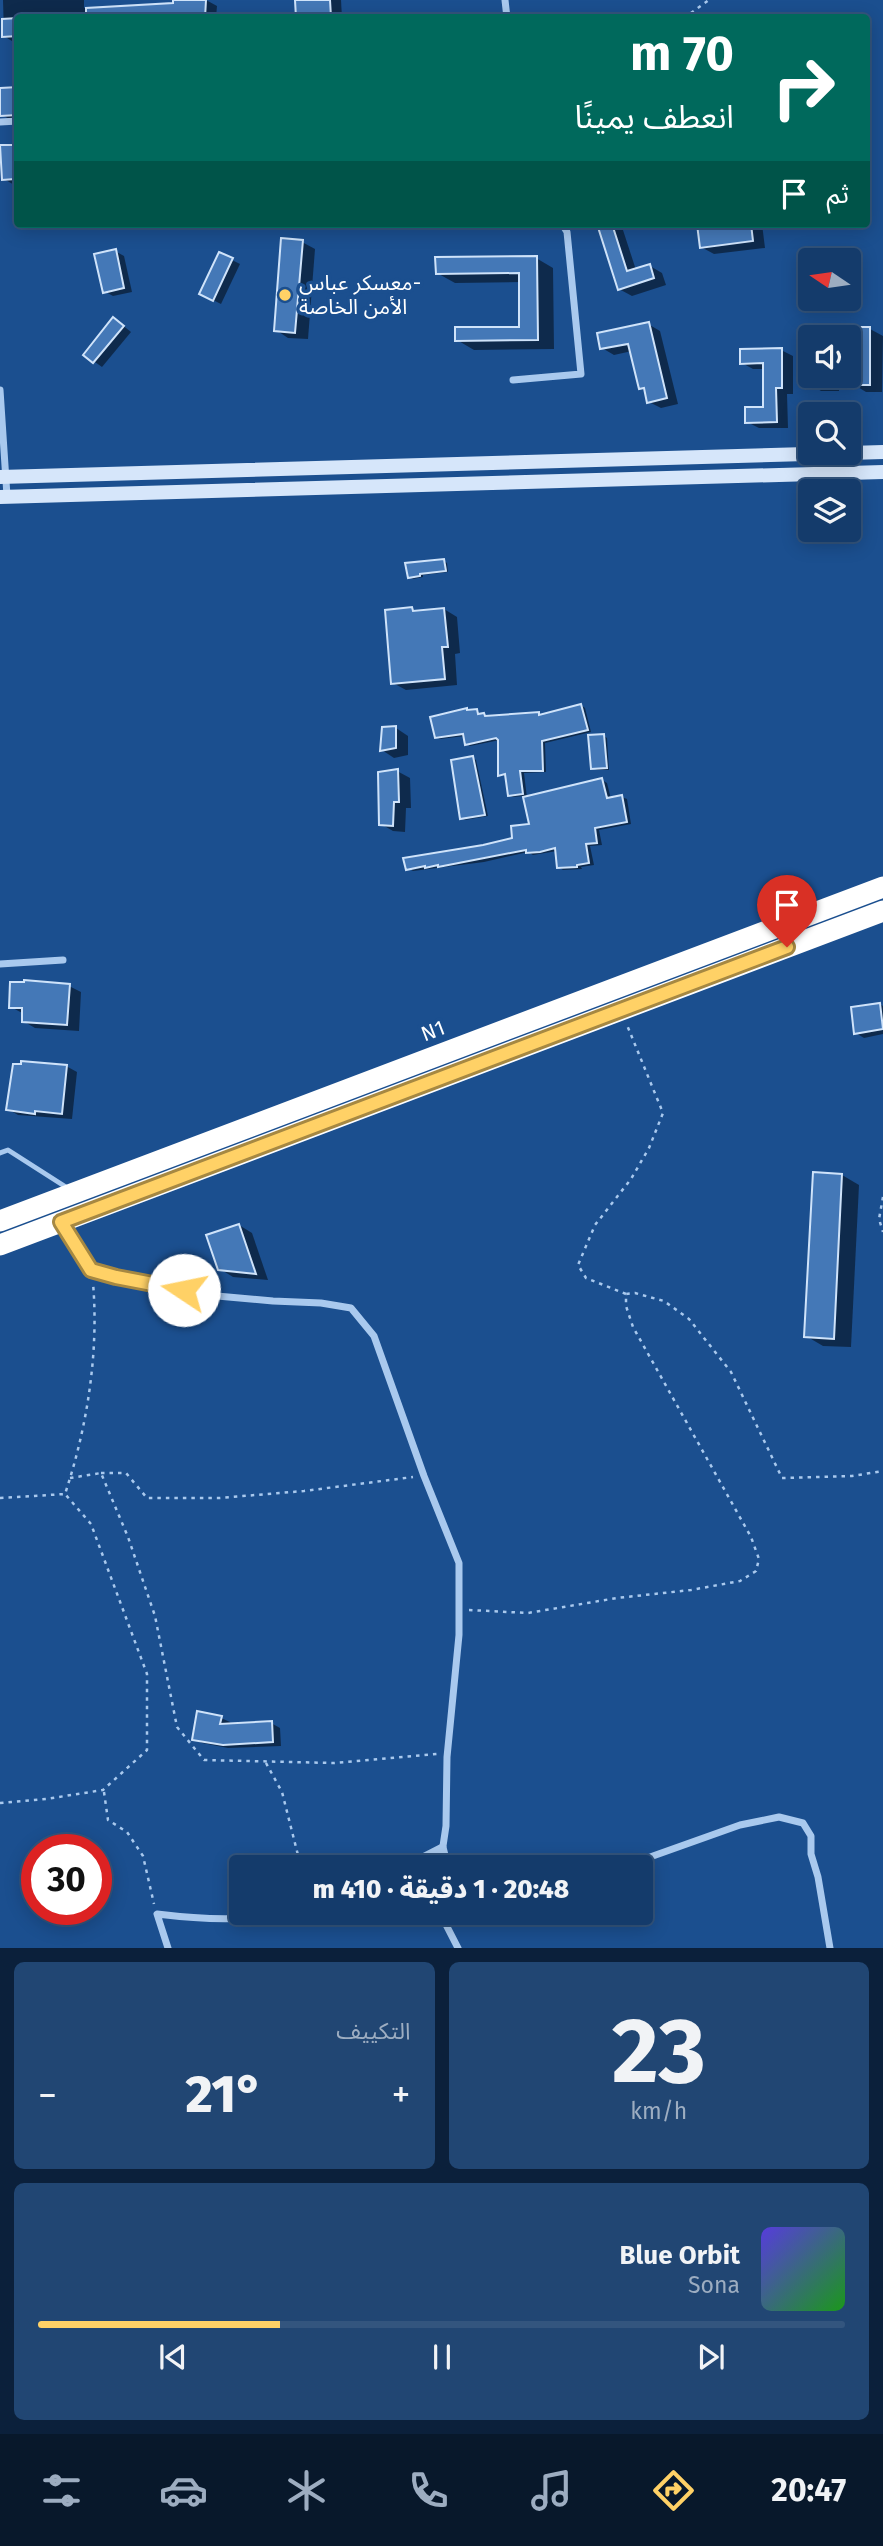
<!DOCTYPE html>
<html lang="ar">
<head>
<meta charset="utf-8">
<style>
  body { margin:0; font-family:"Fira Sans","Noto Sans Arabic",sans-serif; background:#214673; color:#f1f3f6; direction:rtl; height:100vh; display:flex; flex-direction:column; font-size:26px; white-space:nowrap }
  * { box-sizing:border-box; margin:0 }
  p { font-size:23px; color:#9dadc1 }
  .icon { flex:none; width:38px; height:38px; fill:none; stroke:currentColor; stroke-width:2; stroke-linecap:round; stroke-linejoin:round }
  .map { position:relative; height:1948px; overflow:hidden; direction:ltr }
  .drawer { display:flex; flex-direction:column; gap:14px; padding:14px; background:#0b203b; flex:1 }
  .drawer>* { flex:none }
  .guide { position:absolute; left:14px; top:14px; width:856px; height:214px; border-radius:7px; box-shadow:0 4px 18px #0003,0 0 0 2px #33557e; direction:rtl; background:#00695c; color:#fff; overflow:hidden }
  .needle { width:46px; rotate:283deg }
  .controls { position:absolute; left:798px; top:248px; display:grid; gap:14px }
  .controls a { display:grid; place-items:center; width:63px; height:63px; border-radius:7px; background:#143b6b; box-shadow:0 4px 18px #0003,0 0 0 2px #33557e; font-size:35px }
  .speed { position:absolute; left:21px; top:1834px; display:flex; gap:14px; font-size:35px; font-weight:700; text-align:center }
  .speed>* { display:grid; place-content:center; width:91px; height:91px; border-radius:50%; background:#143b6b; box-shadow:0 4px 18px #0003,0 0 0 2px #33557e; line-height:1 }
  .speed .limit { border:10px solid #d22; background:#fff; color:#111 }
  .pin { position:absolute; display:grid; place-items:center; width:60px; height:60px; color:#fff; margin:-72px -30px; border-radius:50% 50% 50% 0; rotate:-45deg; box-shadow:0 0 7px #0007 }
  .pin .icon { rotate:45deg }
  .me { position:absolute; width:77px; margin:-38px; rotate:281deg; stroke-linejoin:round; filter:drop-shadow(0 0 5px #0008) }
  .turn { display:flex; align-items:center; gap:24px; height:147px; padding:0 21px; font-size:32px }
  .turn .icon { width:91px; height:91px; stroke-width:2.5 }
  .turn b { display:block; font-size:49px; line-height:60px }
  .then { display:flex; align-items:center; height:66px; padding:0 21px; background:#0003; gap:14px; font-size:26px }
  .big { font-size:52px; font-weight:800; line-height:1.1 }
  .drawer .card { flex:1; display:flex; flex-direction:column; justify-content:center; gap:10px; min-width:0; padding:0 24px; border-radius:10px; background:#214673 }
  .drawer .dial { align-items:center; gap:0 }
  .dial b { font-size:91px; line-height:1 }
  .song { display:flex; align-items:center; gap:21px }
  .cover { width:84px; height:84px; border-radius:10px; background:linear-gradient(135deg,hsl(250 70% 55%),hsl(120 70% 35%)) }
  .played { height:7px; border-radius:4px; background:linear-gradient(90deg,#ffd166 30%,#33557e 30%) }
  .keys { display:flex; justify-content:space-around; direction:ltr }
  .heat { display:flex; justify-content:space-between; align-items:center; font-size:38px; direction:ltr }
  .drawer .tiles { flex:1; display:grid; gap:14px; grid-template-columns:1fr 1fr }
  .card:last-child { grid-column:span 2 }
  .trip { position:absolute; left:229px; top:1855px; width:424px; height:70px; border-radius:7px; background:#143b6b; box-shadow:0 4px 18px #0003,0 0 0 2px #33557e; font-weight:800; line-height:70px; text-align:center; direction:rtl }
  .menu { display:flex; height:112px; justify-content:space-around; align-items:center; background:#08182b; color:#9dadc1 }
  .menu .icon { width:49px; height:49px }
  .menu .active { color:#ffd166 }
  .menu b { font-size:32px; color:#f1f3f6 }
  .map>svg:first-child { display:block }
  .shadow { fill:#0007 }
  .building { fill:#4478b7; stroke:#cfe3fa; stroke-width:2 }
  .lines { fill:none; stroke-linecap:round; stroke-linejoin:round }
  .path { stroke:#a9c9ee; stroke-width:2.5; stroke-dasharray:3.5 5; stroke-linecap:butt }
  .lane { stroke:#a9c9ee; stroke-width:5 }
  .street { stroke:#a9c9ee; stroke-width:7 }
  .secondary { stroke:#d6e6fa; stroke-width:14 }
  .highway { stroke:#fff; stroke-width:21 }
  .route-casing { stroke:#a68842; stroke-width:18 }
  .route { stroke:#ffd166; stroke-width:12 }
  .poi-dot { fill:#ffd166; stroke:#1b4f8f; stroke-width:2.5 }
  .labels { text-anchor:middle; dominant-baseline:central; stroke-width:7; stroke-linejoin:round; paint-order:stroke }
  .poi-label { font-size:21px; fill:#fff; stroke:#1b4f8f; text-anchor:start }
  .street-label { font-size:21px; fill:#fff; stroke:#1b4f8f }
</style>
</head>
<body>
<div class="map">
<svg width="883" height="1948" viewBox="0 0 883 1948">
  <rect width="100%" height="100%" fill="#1b4f8f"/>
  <g class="shadow">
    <polygon points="3,0 84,0 84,8 175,4 175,0 206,0 217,6 216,18 18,18 18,43 15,43 4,36"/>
    <polygon points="297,0 341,0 342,18 298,18"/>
    <polygon points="18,88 18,121 13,121 2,115 0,90"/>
    <polygon points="18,145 18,221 16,186 4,179 2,147"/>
    <polygon points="19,224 71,224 72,227 29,230"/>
    <polygon points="598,224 631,224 622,227 636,270 650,266 662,273 666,285 632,296 619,289"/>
    <polygon points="699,224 762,224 765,248 714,254 701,247"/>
    <polygon points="302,242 315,249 308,339 288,338 276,330"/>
    <polygon points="115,251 124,256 132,292 113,296 104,291"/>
    <polygon points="536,258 553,268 554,349 474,350 457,340 521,328 521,282 455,283 437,273"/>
    <polygon points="232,260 240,264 221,304 209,298"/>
    <polygon points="121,324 131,332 102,367 85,355"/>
    <polygon points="648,324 660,331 678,404 661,408 649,402 647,392 641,388 632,351 614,355 602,348"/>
    <polygon points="870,329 883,336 882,392 866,392 853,384 853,360 849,360 849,338 821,338 852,337"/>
    <polygon points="809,347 810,376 839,376 839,391 821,391 809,383"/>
    <polygon points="781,350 793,356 793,394 787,394 788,428 759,428 747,422 765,408 764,369 753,369 742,363"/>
    <polygon points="444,561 447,563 448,572 423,575 423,577 413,579 409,577"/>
    <polygon points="412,609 418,612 444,609 457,617 460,653 455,654 457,685 406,690 393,683"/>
    <polygon points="581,705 585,708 591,732 545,743 546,772 524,773 527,798 602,780 607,783 611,799 622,797 627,799 631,824 599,830 602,845 590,846 594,865 581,867 582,869 563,870 558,867 557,851 533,855 528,852 484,862 413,871 408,868 514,839 531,825 524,796 513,797 509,795 507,776 500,775 500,740 470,746 467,744 465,736 440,739 436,737 467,710 477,710 481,715 489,717 538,714 542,716"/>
    <polygon points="396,728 408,736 408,755 394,758 382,750"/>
    <polygon points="604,736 607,738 609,770 597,770 593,768"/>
    <polygon points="473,758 476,760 488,816 465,820 462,818"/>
    <polygon points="397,771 410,778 411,808 406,808 405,832 393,831 381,824"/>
    <polygon points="69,986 81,992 79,1031 35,1028 23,1021 24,1014 11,1007"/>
    <polygon points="880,1004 883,1006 883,1034 864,1038 856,1033"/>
    <polygon points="12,1065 66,1066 77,1072 72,1119 18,1115 8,1109"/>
    <polygon points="842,1175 859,1185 851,1347 823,1346 806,1336"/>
    <polygon points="239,1225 252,1233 268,1280 233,1277 220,1269"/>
    <polygon points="221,1718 230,1722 229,1725 271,1723 280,1728 281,1746 228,1748 202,1743 194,1739"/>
  </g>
  <g class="building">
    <polygon points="173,0 206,0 205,18 86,18 86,8 173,3"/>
    <polygon points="295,0 330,0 331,17 296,18"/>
    <polygon points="18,18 18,36 2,37 2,19"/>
    <polygon points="18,87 18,115 0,116 0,88"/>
    <polygon points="0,145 13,145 15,179 2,180"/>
    <polygon points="597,224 612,224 627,271 650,264 654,278 618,290"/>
    <polygon points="697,224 751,224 753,241 700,248"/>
    <polygon points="281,238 303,240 295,333 274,331"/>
    <polygon points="116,249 124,288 103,293 94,254"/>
    <polygon points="219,252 233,258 213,301 199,294"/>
    <polygon points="537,256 538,340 455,341 455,327 519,327 519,273 436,274 435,257"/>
    <polygon points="113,317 124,326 93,363 83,355"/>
    <polygon points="649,322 667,398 647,403 644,388 639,389 628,344 600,349 597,333"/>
    <polygon points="850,327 870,327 870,385 851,385 852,354 849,354"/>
    <polygon points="782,348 782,388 776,388 777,422 745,423 745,407 763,407 763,363 740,364 740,349"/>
    <polygon points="444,559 446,571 420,574 420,576 408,578 405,563"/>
    <polygon points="412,607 413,611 444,608 448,647 442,647 445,679 391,684 385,610"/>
    <polygon points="581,704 588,730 542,741 543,771 520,771 523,794 508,796 505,774 498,776 498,740 496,738 465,745 463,734 435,738 430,717 467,708 467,710 477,709 478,714 484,713 485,716 539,712 539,715"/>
    <polygon points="396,726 396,748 380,751 382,727"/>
    <polygon points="604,734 607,768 591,769 588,735"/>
    <polygon points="473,756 485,815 460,819 451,760"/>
    <polygon points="398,769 399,802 394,802 393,826 379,825 378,772"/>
    <polygon points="602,778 607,798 622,795 627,822 595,828 597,843 586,844 589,863 577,865 577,867 557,868 555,848 540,852 526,853 526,850 438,867 438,865 425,868 425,866 406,870 403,858 483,845 512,838 511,826 529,824 523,797"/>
    <polygon points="24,980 70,984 67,1025 22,1022 22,1008 9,1008 10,982 24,982"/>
    <polygon points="880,1003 883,1029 854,1034 851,1007"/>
    <polygon points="21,1061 67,1065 62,1114 35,1111 35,1114 6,1110 13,1064 21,1064"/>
    <polygon points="813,1172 842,1174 834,1339 804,1337"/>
    <polygon points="239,1224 256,1274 218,1270 206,1235"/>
    <polygon points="197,1711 222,1716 220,1724 272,1721 273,1742 223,1745 192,1740"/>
  </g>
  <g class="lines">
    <g class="path">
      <polyline points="684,18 709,0"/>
      <polyline points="883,1197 879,1219 883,1232"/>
      <polyline points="626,1294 586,1278 578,1265 595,1225 631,1179 649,1148 663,1113 627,1025"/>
      <polyline points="101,1473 126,1473 147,1498 219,1498 304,1491 413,1477"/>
      <polyline points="70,1478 101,1473 128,1537 155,1616 177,1727 204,1760 334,1763 437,1754"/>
      <path d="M0,1498L65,1494C87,1428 99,1353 93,1283"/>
      <polyline points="469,1610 528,1613 617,1598 691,1590 740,1581 756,1571 759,1559 751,1537 633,1327 626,1306 626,1294 635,1293 664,1301 689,1319 731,1372 782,1478 852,1476 883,1471"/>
      <polyline points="266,1763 282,1792 301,1867"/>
      <polyline points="104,1792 108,1820 127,1832 143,1856 154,1904"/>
      <polyline points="0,1803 46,1799 103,1790 147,1750 147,1674 91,1524 65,1494"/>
    </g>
    <polyline class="lane" points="0,1153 8,1150 69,1189"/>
    <g class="street">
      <polyline points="505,0 507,18"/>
      <polyline points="0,122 18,121"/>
      <polyline points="513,380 581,374 567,232 562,224"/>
      <polyline points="0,390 7,496"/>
      <polyline points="0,964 63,960"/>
      <polyline points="62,1225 91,1270 115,1277 206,1295 273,1301 321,1303 351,1308 374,1336 424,1476 459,1563 459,1635 447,1757 446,1826 443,1846 435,1867"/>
      <polyline points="443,1847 448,1867"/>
      <polyline points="403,1867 442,1847"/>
      <polyline points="622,1867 740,1825 779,1817 803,1823 811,1836 811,1854 818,1877 830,1948"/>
      <polyline points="440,1913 458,1948"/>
      <path d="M168,1948L157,1914C206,1920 244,1921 294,1913"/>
    </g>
    <g class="secondary">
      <polyline points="849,453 883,452"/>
      <polyline points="0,477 842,453"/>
      <polyline points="0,497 883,472"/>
    </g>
    <g class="highway">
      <polyline points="0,1221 883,887"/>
      <polyline points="0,1245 883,911"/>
    </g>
  </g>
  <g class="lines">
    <defs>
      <polyline id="route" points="184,1290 116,1277 91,1270 61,1222 787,947"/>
    </defs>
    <use href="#route" class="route-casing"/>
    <use href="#route" class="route"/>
  </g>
  <circle class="poi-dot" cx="285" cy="295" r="7"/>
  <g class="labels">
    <g class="poi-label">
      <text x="299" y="283">معسكر عباس-<tspan x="299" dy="24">الأمن الخاصة</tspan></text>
    </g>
    <g class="street-label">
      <text transform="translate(433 1031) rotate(-21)">N1</text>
    </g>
  </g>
</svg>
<div class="controls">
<a><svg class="needle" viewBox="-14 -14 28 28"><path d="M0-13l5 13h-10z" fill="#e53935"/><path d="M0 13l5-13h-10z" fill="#9dadc1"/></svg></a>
<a><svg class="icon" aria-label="sound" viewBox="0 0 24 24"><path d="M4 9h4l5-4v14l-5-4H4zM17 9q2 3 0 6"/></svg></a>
<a><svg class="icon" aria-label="search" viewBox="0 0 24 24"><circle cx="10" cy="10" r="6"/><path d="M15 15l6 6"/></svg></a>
<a><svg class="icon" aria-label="layers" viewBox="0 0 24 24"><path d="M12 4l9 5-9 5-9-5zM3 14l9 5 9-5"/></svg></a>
</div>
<div class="speed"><div class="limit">30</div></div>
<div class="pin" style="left:787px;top:947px;background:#d93025"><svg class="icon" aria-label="arrive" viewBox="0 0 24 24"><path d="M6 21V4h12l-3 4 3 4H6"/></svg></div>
<svg class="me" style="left:184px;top:1290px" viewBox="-20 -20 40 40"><circle r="19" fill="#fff"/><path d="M0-13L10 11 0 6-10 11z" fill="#ffd166"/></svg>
<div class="trip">20:48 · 1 دقيقة · 410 m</div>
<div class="guide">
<div class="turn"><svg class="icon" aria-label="right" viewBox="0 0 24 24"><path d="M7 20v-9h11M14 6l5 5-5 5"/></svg><div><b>70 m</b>انعطف يمينًا</div></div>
<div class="then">ثم<svg class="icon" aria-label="arrive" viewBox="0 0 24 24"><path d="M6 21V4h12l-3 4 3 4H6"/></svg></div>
</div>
</div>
<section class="drawer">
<div class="tiles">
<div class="card dial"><b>23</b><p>km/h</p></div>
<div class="card"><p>التكييف</p>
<div class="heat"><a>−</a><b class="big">21°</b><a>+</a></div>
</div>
<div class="card">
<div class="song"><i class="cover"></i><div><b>Blue Orbit</b><p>Sona</p></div></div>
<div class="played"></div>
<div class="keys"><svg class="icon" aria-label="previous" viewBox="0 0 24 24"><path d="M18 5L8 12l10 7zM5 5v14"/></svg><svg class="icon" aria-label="pause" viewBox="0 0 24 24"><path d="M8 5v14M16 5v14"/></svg><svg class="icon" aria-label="next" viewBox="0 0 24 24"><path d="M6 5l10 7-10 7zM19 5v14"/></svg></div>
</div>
</div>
</section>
<nav class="menu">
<b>20:47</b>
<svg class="icon active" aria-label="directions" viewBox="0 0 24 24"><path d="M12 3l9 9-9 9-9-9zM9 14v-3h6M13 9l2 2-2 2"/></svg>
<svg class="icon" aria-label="music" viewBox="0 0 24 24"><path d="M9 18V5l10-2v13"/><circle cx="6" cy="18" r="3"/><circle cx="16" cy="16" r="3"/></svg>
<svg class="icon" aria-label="phone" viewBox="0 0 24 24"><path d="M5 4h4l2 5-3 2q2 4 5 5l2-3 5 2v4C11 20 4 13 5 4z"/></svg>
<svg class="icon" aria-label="climate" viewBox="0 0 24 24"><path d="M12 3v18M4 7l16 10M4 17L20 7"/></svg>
<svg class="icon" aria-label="car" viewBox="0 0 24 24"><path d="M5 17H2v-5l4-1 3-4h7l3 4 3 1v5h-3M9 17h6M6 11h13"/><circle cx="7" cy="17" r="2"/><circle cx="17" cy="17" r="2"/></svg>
<svg class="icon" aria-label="filters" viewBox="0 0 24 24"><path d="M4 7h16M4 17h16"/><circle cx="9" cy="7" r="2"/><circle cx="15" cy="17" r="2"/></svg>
</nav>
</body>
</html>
